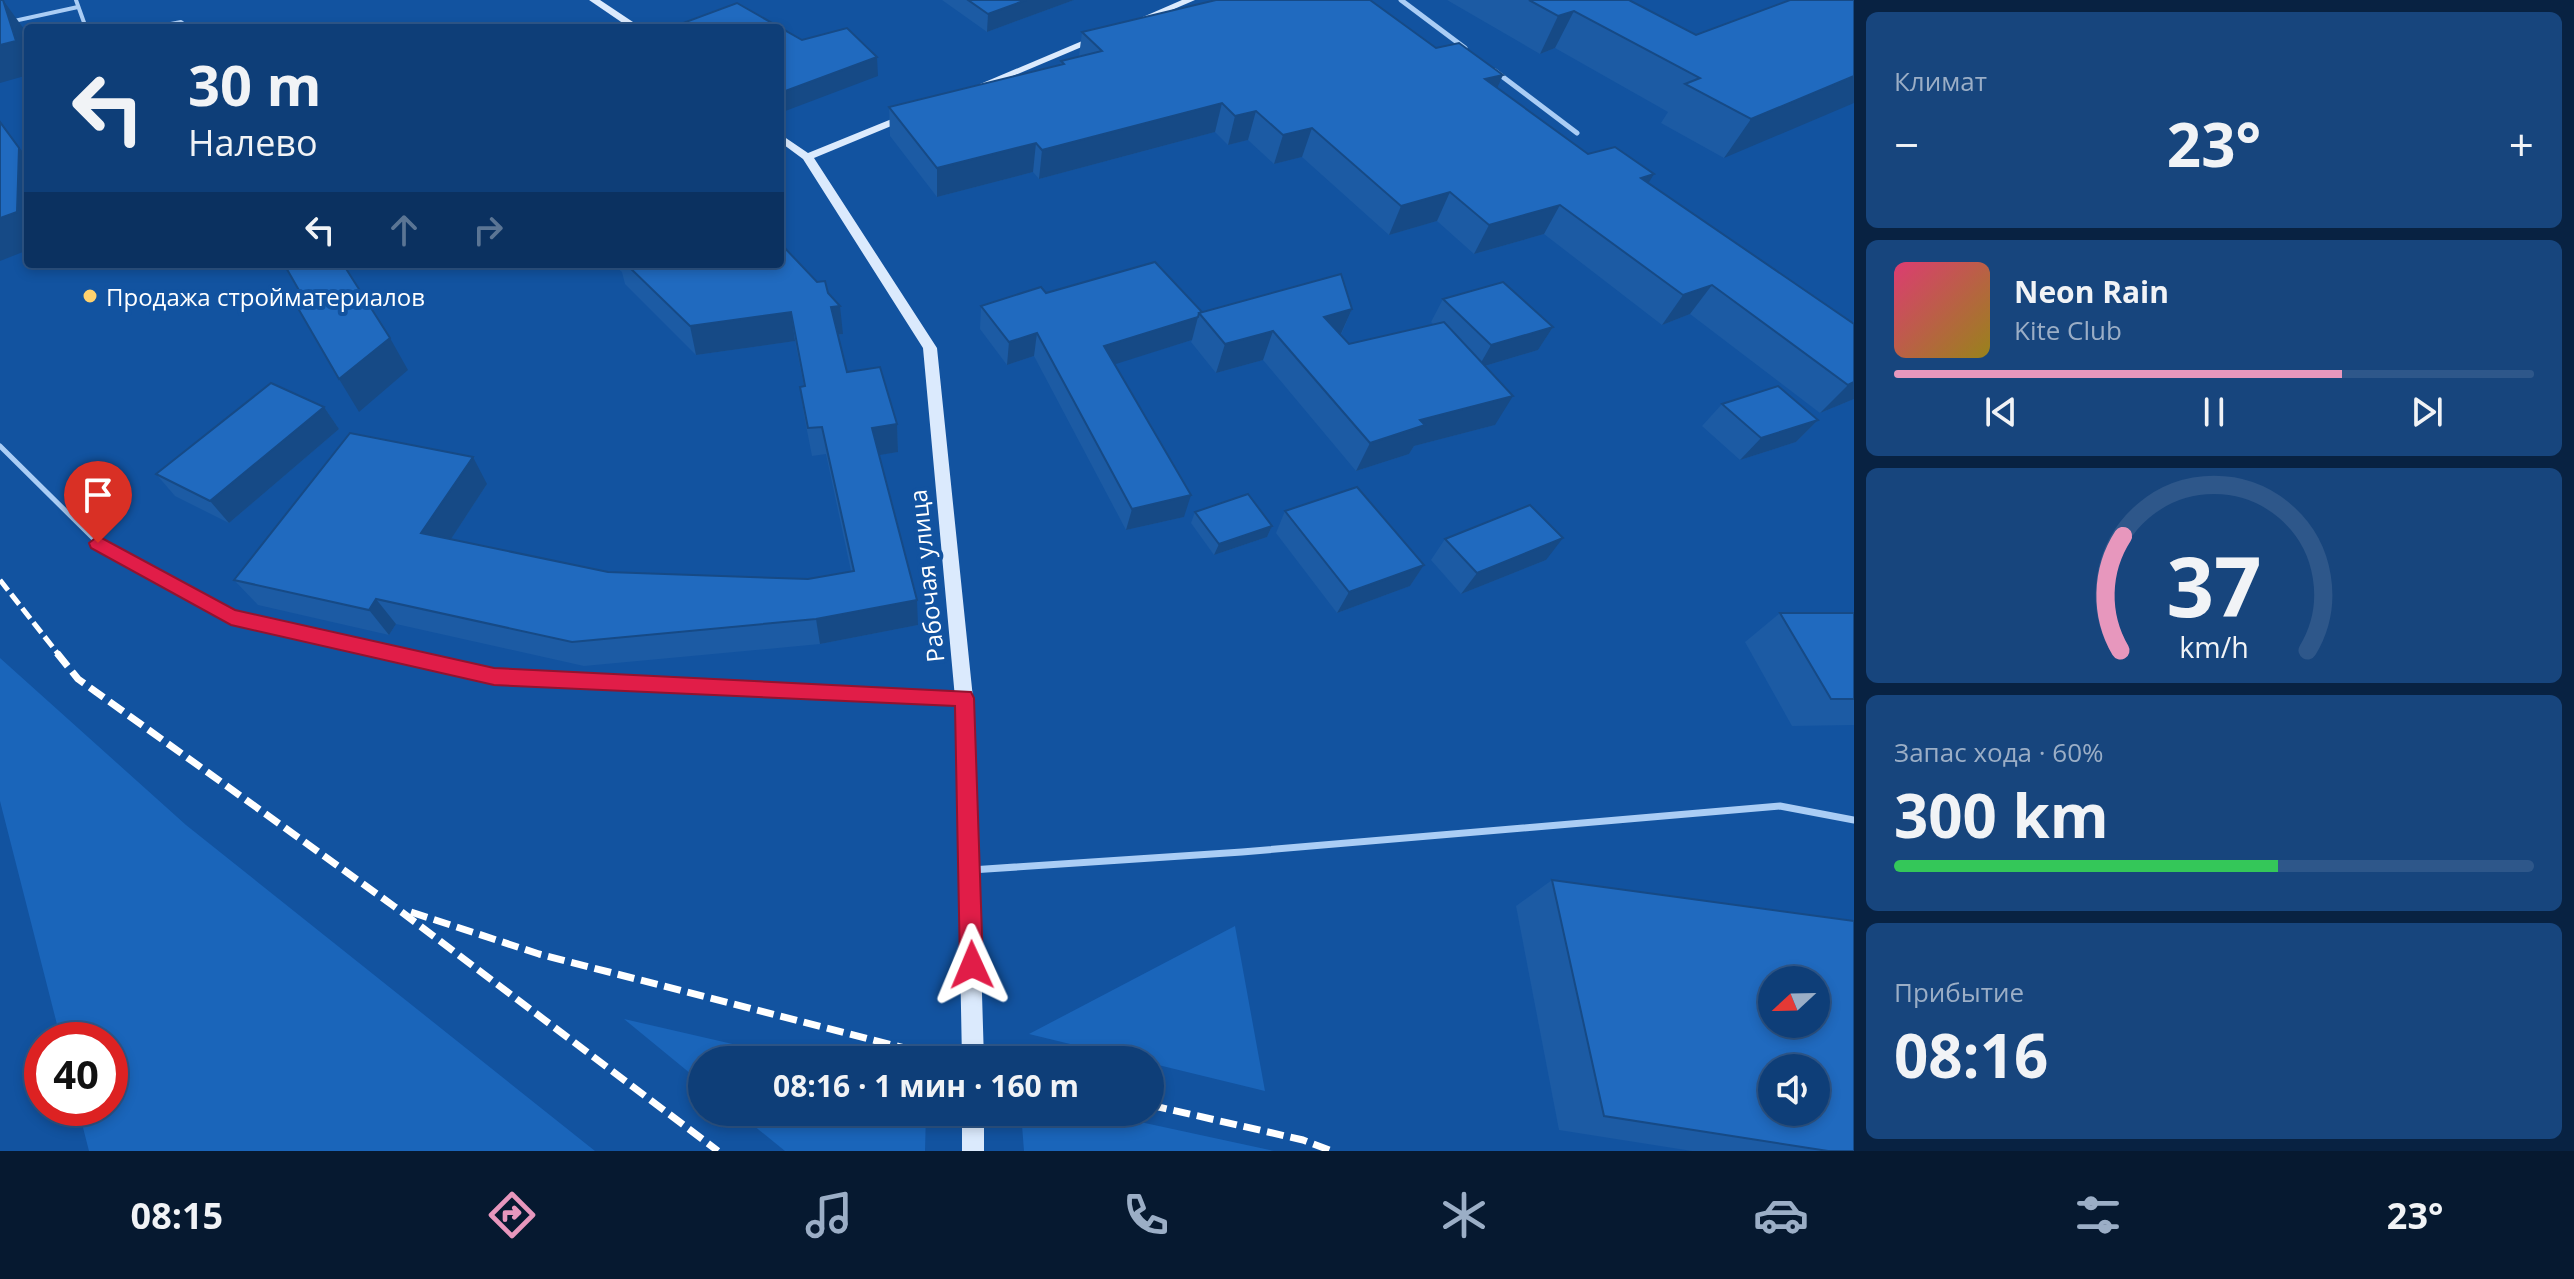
<!DOCTYPE html>
<html lang="ru">
<head>
<meta charset="utf-8">
<style>
  body { margin:0; font-family:"Open Sans",sans-serif; background:#17457d; color:#f1f3f6; height:100vh; display:flex; flex-direction:column; font-size:30px; white-space:nowrap }
  * { box-sizing:border-box; margin:0 }
  p { font-size:26px; color:#9baec6 }
  .icon { flex:none; width:44px; height:44px; fill:none; stroke:currentColor; stroke-width:2; stroke-linecap:round; stroke-linejoin:round }
  .map { position:relative; flex:1; overflow:hidden }
  .side { display:flex; flex-direction:column; gap:12px; padding:12px; background:#082242; width:720px }
  .side>* { flex:none }
  .top-card { position:absolute; left:24px; top:24px; width:760px; height:244px; border-radius:8px; box-shadow:0 4px 12px #0003,0 0 0 2px #2e578a; background:#0e3e78; color:#f1f3f6; overflow:hidden }
  .needle { width:52px; rotate:248deg }
  .tools { position:absolute; left:1758px; top:966px; display:grid; gap:16px }
  .tools a { display:grid; place-items:center; width:72px; height:72px; border-radius:50%; background:#0e3e78; box-shadow:0 4px 12px #0003,0 0 0 2px #2e578a; font-size:40px }
  .speed { position:absolute; left:24px; top:1022px; display:flex; gap:16px; font-size:40px; font-weight:700; text-align:center }
  .speed>* { display:grid; place-content:center; width:104px; height:104px; border-radius:50%; background:#0e3e78; box-shadow:0 4px 12px #0003,0 0 0 2px #2e578a; line-height:1 }
  .speed .limit { border:12px solid #d22; background:#fff; color:#111 }
  .pin { position:absolute; display:grid; place-items:center; width:68px; height:68px; color:#fff; margin:-82px -34px; border-radius:50% 50% 50% 0; rotate:-45deg; box-shadow:0 0 8px #0007 }
  .pin .icon { rotate:45deg }
  .me { position:absolute; width:88px; margin:-44px; rotate:359deg; stroke-linejoin:round; filter:drop-shadow(0 0 6px #0008) }
  .turn { display:flex; align-items:center; gap:28px; height:168px; padding:0 32px; font-size:36px }
  .turn .icon { width:104px; height:104px; stroke-width:2.5 }
  .turn b { display:block; font-size:56px; line-height:68px }
  .lanes { display:flex; align-items:center; height:76px; padding:0 32px; background:#0003; justify-content:center; gap:40px; direction:ltr }
  .lanes .off { opacity:.35 }
  .big { font-size:60px; font-weight:700; line-height:1.1 }
  .side .tile { flex:1; display:flex; flex-direction:column; justify-content:center; gap:12px; min-width:0; padding:0 28px; border-radius:12px; background:#17457d }
  .side .dial { align-items:center; gap:0 }
  .dial svg { height:208px; overflow:visible; fill:none; stroke:#2e578a; stroke-width:7; stroke-linecap:round; text-anchor:middle }
  .dial text { fill:#f1f3f6; stroke:none }
  .song { display:flex; align-items:center; gap:24px }
  .cover { width:96px; height:96px; border-radius:12px; background:linear-gradient(135deg,hsl(340 70% 55%),hsl(50 70% 35%)) }
  .played { height:8px; border-radius:4px; background:linear-gradient(90deg,#e797bd 70%,#2e578a 70%) }
  .keys { display:flex; justify-content:space-around; direction:ltr }
  .heat { display:flex; justify-content:space-between; align-items:center; font-size:44px; direction:ltr }
  .charge { height:12px; border-radius:6px; background:linear-gradient(90deg,#34c759 60%,#2e578a 0) }
  .trip { position:absolute; left:688px; top:1046px; width:476px; height:80px; border-radius:40px; background:#0e3e78; box-shadow:0 4px 12px #0003,0 0 0 2px #2e578a; font-weight:700; line-height:80px; text-align:center }
  .menu { display:flex; height:128px; justify-content:space-around; align-items:center; background:#061930; color:#9baec6 }
  .menu .icon { width:56px; height:56px }
  .menu .on { color:#e797bd }
  .menu b { font-size:36px; color:#f1f3f6 }
  main { display:flex; flex:1; min-height:0 }
  .map>svg:first-child { display:block }
  .green { fill:#1a65ba }
  .lines { fill:none; stroke-linecap:round; stroke-linejoin:round }
  .lane-far2 { stroke:#aacdf5; stroke-width:4 }
  .lane-far1 { stroke:#aacdf5; stroke-width:5 }
  .lane { stroke:#aacdf5; stroke-width:7 }
  .street { stroke:#aacdf5; stroke-width:5 }
  .secondary { fill:#dbeafd; fill-rule:evenodd }
  .rail-far1 { stroke:#fff; stroke-width:5; stroke-dasharray:13 5; stroke-linecap:butt }
  .rail { stroke:#fff; stroke-width:7; stroke-dasharray:17 7; stroke-linecap:butt }
  .wall { fill:#1c5ba4 }
  .shaded-wall { fill:#164a86 }
  .building { fill:#206abf; stroke:#164a86; stroke-width:2; fill-rule:evenodd }
  .route { fill:#e11d48; stroke:#92132f; stroke-width:2 }
  .poi-dot { fill:#ffd26e; stroke:#1253a0; stroke-width:3 }
  .labels { text-anchor:middle; dominant-baseline:central; stroke-width:8; stroke-linejoin:round; paint-order:stroke }
  .poi-label { font-size:24px; fill:#fff; stroke:#1253a0; text-anchor:start }
  .street-label { font-size:24px; fill:#fff; stroke:#1253a0 }
</style>
</head>
<body>
<main>
<div class="map">
<svg width="1854" height="1151" viewBox="0 0 1854 1151">
  <rect width="100%" height="100%" fill="#1253a0"/>
  <g class="green">
    <polygon points="0,658 186,825 595,1151 89,1151 78,1108 110,1108 110,1040 61,1040 0,801"/>
    <polygon points="1235,926 1265,1091 1150,1063 1150,1060 1136,1060 1029,1034"/>
    <polygon points="624,1019 802,1060 702,1060 702,1083"/>
    <polygon points="737,1112 926,1112 925,1151 785,1151"/>
    <polygon points="1021,1112 1094,1112 1274,1151 1024,1151"/>
  </g>
  <g class="lines">
    <g class="lane-far2">
      <polyline points="76,0 86,28"/>
      <polyline points="0,24 78,7"/>
      <polyline points="150,28 181,22 189,28"/>
    </g>
    <polyline class="lane-far1" points="0,446 98,543 231,617 397,655"/>
    <g class="lane">
      <polyline points="389,653 494,677 962,698"/>
      <polyline points="971,870 1242,852 1780,806 1854,820"/>
    </g>
    <g class="street">
      <polyline points="1401,0 1465,48"/>
      <polyline points="1495,71 1577,133"/>
    </g>
    <g class="secondary">
      <polygon points="589,0 600,0 642,28 630,28"/>
      <polygon points="1182,0 1195,0 1137,25 1129,23"/>
      <polygon points="1094,36 1103,38 975,92 966,90"/>
      <polygon points="909,112 914,115 913,117 814,158 937,348 973,698 984,1060 962,1060 955,698 923,348 803,159 780,142 780,134 808,153"/>
      <rect x="962" y="1112" width="22" height="39"/>
    </g>
    <polyline class="rail-far1" points="0,580 59,655"/>
    <g class="rail">
      <polyline points="57,653 78,679 395,907 718,1151"/>
      <polyline points="411,912 539,954 951,1060"/>
      <polyline points="1150,1105 1303,1140 1332,1151"/>
    </g>
  </g>
  <g class="wall">
    <polygon points="942,0 1074,0 987,32"/>
    <polygon points="1447,0 1629,0 1696,35 1854,0 1724,158 1661,123 1668,112 1555,48 1540,54"/>
    <polygon points="1082,32 1436,48 1497,88 1588,154 1649,183 1854,324 1854,399 1820,413 1690,314 1662,325 1544,234 1474,254 1437,221 1389,235 1302,157 1274,164 1248,140 1228,145 1215,132 1039,179 1033,172 937,197 890,136 889,107 1060,65 1061,61 1079,56"/>
    <polygon points="616,264 780,264 828,293 843,334 838,335 847,372 897,424 898,452 879,455 918,625 820,644 584,666 396,624 389,635 258,605 234,580 487,484 451,539 608,572 808,579 851,571 826,454 812,456 804,415 800,387 804,387 795,341 696,355 625,284 622,272 617,268"/>
    <polygon points="1046,293 1202,312 1352,309 1341,335 1349,344 1433,324 1431,322 1443,299 1553,327 1538,350 1485,366 1495,425 1414,446 1409,454 1356,471 1263,360 1216,373 1191,342 1192,340 1114,364 1184,517 1126,530 1034,356 1007,365 980,329 981,306"/>
    <polygon points="1722,404 1818,420 1796,442 1740,460 1702,426"/>
    <polygon points="324,407 339,429 229,523 175,496 156,474"/>
    <polygon points="1285,511 1424,565 1410,586 1337,613 1276,533"/>
    <polygon points="1195,512 1272,526 1267,537 1214,555 1191,523"/>
    <polygon points="1445,539 1546,560 1461,594 1431,560"/>
    <polygon points="1780,613 1854,613 1854,725 1792,726 1745,642"/>
    <polygon points="1552,880 1854,1151 1692,1151 1559,1130 1516,906"/>
  </g>
  <g class="shaded-wall">
    <polygon points="3,0 24,29 28,42 28,75 0,83 0,45"/>
    <polygon points="1026,0 1074,0 987,32 988,14"/>
    <polygon points="1574,11 1555,48 1540,54 1558,16"/>
    <polygon points="877,57 878,76 780,113 780,93"/>
    <polygon points="1503,75 1490,104 1485,79"/>
    <polygon points="1854,76 1854,103 1724,158 1751,119"/>
    <polygon points="1222,103 1215,132 1039,179 1042,150"/>
    <polygon points="1256,111 1248,140 1228,145 1235,116"/>
    <polygon points="0,121 28,159 28,250 0,261"/>
    <polygon points="1312,128 1302,157 1274,164 1283,135"/>
    <polygon points="1036,143 1033,172 937,197 937,168"/>
    <polygon points="1654,174 1636,204 1641,178"/>
    <polygon points="1450,192 1437,221 1389,235 1401,206"/>
    <polygon points="1560,205 1544,234 1474,254 1489,225"/>
    <polygon points="1712,285 1690,314 1662,325 1683,295"/>
    <polygon points="840,306 843,334 834,335 831,307"/>
    <polygon points="1352,309 1339,338 1324,317"/>
    <polygon points="791,312 795,341 696,355 690,326"/>
    <polygon points="1198,317 1192,340 1100,369 1104,346"/>
    <polygon points="1553,327 1538,350 1478,368 1491,345"/>
    <polygon points="1273,331 1263,360 1216,373 1225,344"/>
    <polygon points="1037,333 1034,356 1007,365 1009,342"/>
    <polygon points="390,338 408,370 359,412 339,379"/>
    <polygon points="1854,382 1854,399 1820,413 1848,385"/>
    <polygon points="1513,396 1495,425 1414,446 1409,454 1356,471 1370,443 1420,420"/>
    <polygon points="324,407 339,429 229,523 210,501"/>
    <polygon points="1818,420 1796,442 1740,460 1761,438"/>
    <polygon points="897,424 898,452 874,456 872,428"/>
    <polygon points="473,457 487,484 438,559 421,533"/>
    <polygon points="1191,495 1184,517 1126,530 1132,509"/>
    <polygon points="1272,526 1267,537 1214,555 1219,544"/>
    <polygon points="1563,538 1546,560 1461,594 1477,573"/>
    <polygon points="1424,565 1410,586 1337,613 1349,592"/>
    <polygon points="376,599 396,624 389,635 369,610"/>
    <polygon points="917,600 918,625 820,644 816,619"/>
  </g>
  <g class="building">
    <polygon points="0,0 3,0 16,41 0,45"/>
    <polygon points="968,0 1026,0 988,14"/>
    <polygon points="1216,0 1370,0 1436,48 1459,43 1503,75 1485,79 1588,154 1615,147 1654,174 1641,178 1854,324 1854,382 1848,385 1712,285 1683,295 1560,205 1489,225 1450,192 1401,206 1312,128 1283,135 1256,111 1235,116 1222,103 1042,150 1036,143 937,168 889,107 1064,64 1061,61 1102,51 1082,32"/>
    <polygon points="1529,0 1629,0 1696,35 1790,0 1854,0 1854,76 1751,119 1685,84 1700,78 1574,11 1558,16"/>
    <polygon points="737,3 802,40 847,28 877,57 780,93 780,28 689,28 683,23"/>
    <polygon points="0,122 19,148 17,212 0,218"/>
    <polygon points="780,243 817,282 825,281 828,293 840,306 831,307 847,372 880,367 897,424 872,428 917,600 816,619 572,642 376,599 369,610 234,580 350,433 473,457 421,533 608,572 808,579 854,571 822,427 808,428 800,387 805,386 791,312 690,326 626,264 780,264"/>
    <polygon points="1155,262 1202,312 1199,313 1198,317 1104,346 1191,495 1132,509 1037,333 1009,342 981,306 1041,287 1046,293"/>
    <polygon points="284,264 343,264 390,338 339,379 295,303 304,299"/>
    <polygon points="1341,274 1352,309 1324,317 1349,344 1444,322 1513,396 1420,420 1425,425 1370,443 1273,331 1225,344 1199,313"/>
    <polygon points="1503,282 1553,327 1491,345 1443,299"/>
    <polygon points="271,383 324,407 210,501 156,474"/>
    <polygon points="1778,386 1818,420 1761,438 1722,404"/>
    <polygon points="1357,487 1424,565 1349,592 1285,511"/>
    <polygon points="1248,494 1272,526 1219,544 1195,512"/>
    <polygon points="1530,505 1563,538 1477,573 1445,539"/>
    <polygon points="1780,613 1854,613 1854,699 1831,699"/>
    <path d="M1552,880L1854,921V1151H1828L1604,1116ZM1772,980H1816V1024H1772ZM1772,1068H1816V1112H1772Z"/>
  </g>
  <polygon class="route" points="98,536 235,610 494,668 971,692 974,698 983,965 980,973 972,977 963,973 960,965 955,706 494,685 231,625 91,548 89,543"/>
  <circle class="poi-dot" cx="90" cy="296" r="8"/>
  <g class="labels">
    <g class="poi-label">
      <text x="106" y="296">Продажа стройматериалов</text>
    </g>
    <g class="street-label">
      <text transform="translate(926 576) rotate(-96)">Рабочая улица</text>
    </g>
  </g>
</svg>
<div class="tools">
<a><svg class="needle" viewBox="-14 -14 28 28"><path d="M0-13l5 13h-10z" fill="#e53935"/><path d="M0 13l5-13h-10z" fill="#9baec6"/></svg></a>
<a><svg class="icon" aria-label="sound" viewBox="0 0 24 24"><path d="M4 9h4l5-4v14l-5-4H4zM17 9q2 3 0 6"/></svg></a>
</div>
<div class="speed"><div class="limit">40</div></div>
<div class="pin" style="left:98px;top:543px;background:#d93025"><svg class="icon" aria-label="arrive" viewBox="0 0 24 24"><path d="M6 21V4h12l-3 4 3 4H6"/></svg></div>
<svg class="me" style="left:972px;top:965px" viewBox="-20 -20 40 40"><path d="M0-17L14 15 0 8-14 15z" fill="#e11d48" stroke="#fff" stroke-width="4"/></svg>
<div class="trip">08:16 · 1 мин · 160 m</div>
<div class="top-card">
<div class="turn"><svg class="icon" aria-label="left" viewBox="0 0 24 24"><path d="M17 20v-9H6M10 6l-5 5 5 5"/></svg><div><b>30 m</b>Налево</div></div>
<div class="lanes"><svg class="icon" aria-label="left" viewBox="0 0 24 24"><path d="M17 20v-9H6M10 6l-5 5 5 5"/></svg><svg class="icon off" aria-label="ahead" viewBox="0 0 24 24"><path d="M12 20V5M6 11l6-6 6 6"/></svg><svg class="icon off" aria-label="right" viewBox="0 0 24 24"><path d="M7 20v-9h11M14 6l5 5-5 5"/></svg></div>
</div>
</div>
<section class="side">
<div class="tile"><p>Климат</p>
<div class="heat"><a>−</a><b class="big">23°</b><a>+</a></div>
</div>
<div class="tile">
<div class="song"><i class="cover"></i><div><b>Neon Rain</b><p>Kite Club</p></div></div>
<div class="played"></div>
<div class="keys"><svg class="icon" aria-label="previous" viewBox="0 0 24 24"><path d="M18 5L8 12l10 7zM5 5v14"/></svg><svg class="icon" aria-label="pause" viewBox="0 0 24 24"><path d="M8 5v14M16 5v14"/></svg><svg class="icon" aria-label="next" viewBox="0 0 24 24"><path d="M6 5l10 7-10 7zM19 5v14"/></svg></div>
</div>
<div class="tile dial"><svg viewBox="0 0 100 80">
<path d="M14 69A42 42 0 1 1 86 69"/>
<path d="M14 69A42 42 0 0 1 15 25" stroke="#e797bd"/>
<text x="50" y="56" font-size="32" font-weight="700">37</text>
<text x="50" y="72" font-size="11">km/h</text>
</svg></div>
<div class="tile"><p>Запас хода · 60%</p><b class="big">300 km</b><div class="charge"></div></div>
<div class="tile"><p>Прибытие</p><b class="big">08:16</b></div>
</section>
</main>
<nav class="menu">
<b>08:15</b>
<svg class="icon on" aria-label="directions" viewBox="0 0 24 24"><path d="M12 3l9 9-9 9-9-9zM9 14v-3h6M13 9l2 2-2 2"/></svg>
<svg class="icon" aria-label="music" viewBox="0 0 24 24"><path d="M9 18V5l10-2v13"/><circle cx="6" cy="18" r="3"/><circle cx="16" cy="16" r="3"/></svg>
<svg class="icon" aria-label="phone" viewBox="0 0 24 24"><path d="M5 4h4l2 5-3 2q2 4 5 5l2-3 5 2v4C11 20 4 13 5 4z"/></svg>
<svg class="icon" aria-label="climate" viewBox="0 0 24 24"><path d="M12 3v18M4 7l16 10M4 17L20 7"/></svg>
<svg class="icon" aria-label="car" viewBox="0 0 24 24"><path d="M5 17H2v-5l4-1 3-4h7l3 4 3 1v5h-3M9 17h6M6 11h13"/><circle cx="7" cy="17" r="2"/><circle cx="17" cy="17" r="2"/></svg>
<svg class="icon" aria-label="filters" viewBox="0 0 24 24"><path d="M4 7h16M4 17h16"/><circle cx="9" cy="7" r="2"/><circle cx="15" cy="17" r="2"/></svg>
<b>23°</b>
</nav>
</body>
</html>
